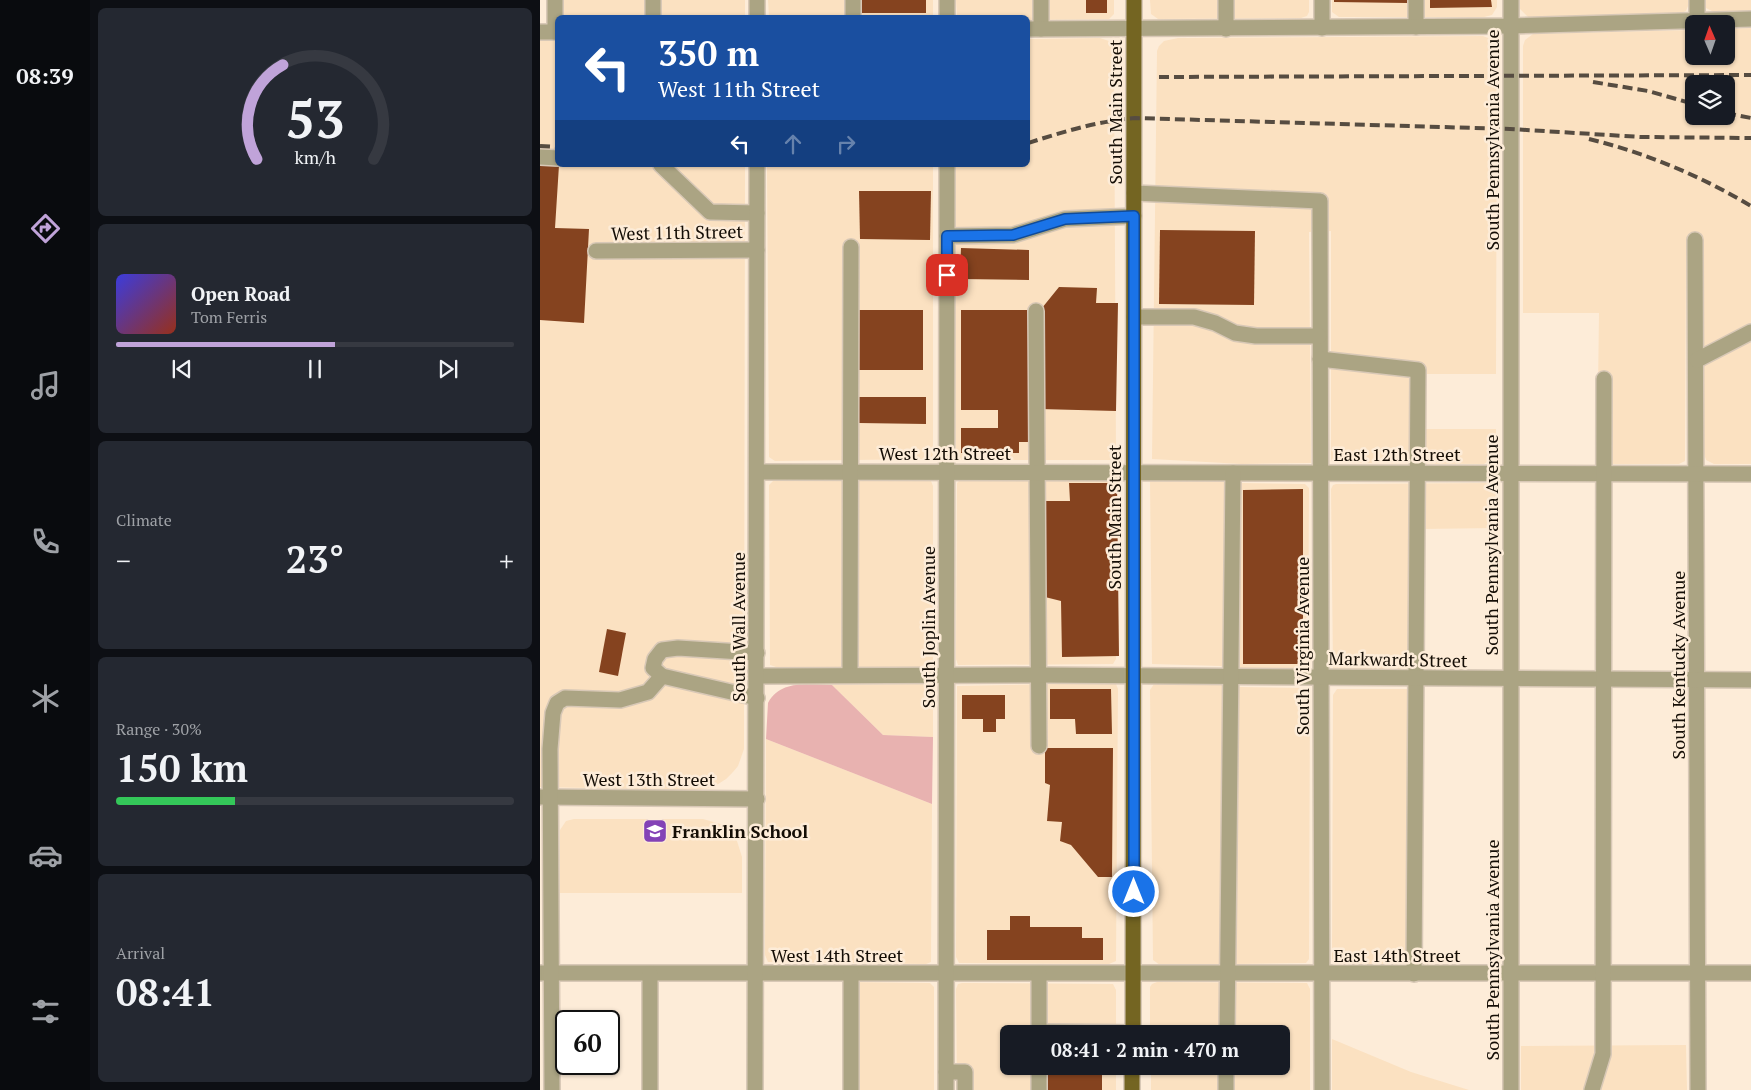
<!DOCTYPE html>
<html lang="en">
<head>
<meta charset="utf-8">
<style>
  body { margin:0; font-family:"PT Serif",serif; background:#242831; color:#f1f3f6; height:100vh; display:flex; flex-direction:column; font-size:19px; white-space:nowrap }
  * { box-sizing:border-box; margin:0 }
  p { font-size:16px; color:#9ea1a6 }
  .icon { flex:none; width:28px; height:28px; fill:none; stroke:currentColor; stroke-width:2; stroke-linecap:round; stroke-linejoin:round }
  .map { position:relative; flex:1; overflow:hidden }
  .details { display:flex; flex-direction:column; gap:8px; padding:8px; background:#0d0f14; width:450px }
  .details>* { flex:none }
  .banner { position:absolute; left:15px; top:15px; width:475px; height:152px; border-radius:8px; box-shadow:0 1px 4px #0004; background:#1a4fa0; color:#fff; overflow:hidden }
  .needle { width:32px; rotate:358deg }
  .fabs { position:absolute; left:1145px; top:15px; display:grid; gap:10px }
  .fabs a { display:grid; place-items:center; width:50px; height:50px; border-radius:8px; background:#171b24; box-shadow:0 1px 4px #0004; font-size:25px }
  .speed { position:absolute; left:15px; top:1010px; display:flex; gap:10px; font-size:25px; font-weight:700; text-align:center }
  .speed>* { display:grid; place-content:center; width:65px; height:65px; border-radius:50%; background:#171b24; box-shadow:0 1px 4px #0004; line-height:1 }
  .speed .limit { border:2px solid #111; border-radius:8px; background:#fff; color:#111 }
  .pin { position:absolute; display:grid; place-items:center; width:42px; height:42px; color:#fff; margin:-21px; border-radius:10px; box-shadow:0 2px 8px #0006 }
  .me { position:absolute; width:55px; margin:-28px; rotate:0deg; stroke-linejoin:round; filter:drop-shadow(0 0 4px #0008) }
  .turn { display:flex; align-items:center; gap:18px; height:105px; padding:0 20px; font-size:22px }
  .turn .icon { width:65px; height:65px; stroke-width:2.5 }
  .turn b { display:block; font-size:35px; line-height:42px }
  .lanes { display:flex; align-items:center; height:48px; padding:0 20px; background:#0003; justify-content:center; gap:25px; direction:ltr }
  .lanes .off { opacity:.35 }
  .big { font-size:38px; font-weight:700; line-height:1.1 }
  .details .widget { flex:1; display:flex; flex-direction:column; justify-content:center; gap:8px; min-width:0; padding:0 18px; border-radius:8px; background:#242831 }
  .details .dial { align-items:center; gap:0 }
  .dial svg { height:130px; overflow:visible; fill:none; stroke:#363941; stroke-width:7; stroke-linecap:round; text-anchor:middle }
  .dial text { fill:#f1f3f6; stroke:none }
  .song { display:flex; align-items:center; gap:15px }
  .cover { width:60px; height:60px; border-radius:8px; background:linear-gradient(135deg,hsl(240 70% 55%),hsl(10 70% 35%)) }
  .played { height:5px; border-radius:2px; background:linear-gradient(90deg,#c0a3d9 55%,#363941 55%) }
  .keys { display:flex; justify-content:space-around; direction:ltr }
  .heat { display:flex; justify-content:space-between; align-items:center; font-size:28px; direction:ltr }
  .charge { height:8px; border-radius:4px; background:linear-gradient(90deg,#34c759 30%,#363941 0) }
  .trip { position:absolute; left:460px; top:1025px; width:290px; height:50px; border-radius:8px; background:#171b24; box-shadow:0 1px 4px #0004; font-weight:700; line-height:50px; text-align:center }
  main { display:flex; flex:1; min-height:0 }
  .tabs { display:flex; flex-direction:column; width:90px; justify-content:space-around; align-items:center; background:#090b0e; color:#9ea1a6 }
  .tabs .icon { width:35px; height:35px }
  .tabs .selected { color:#c0a3d9 }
  .tabs b { font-size:22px; color:#f1f3f6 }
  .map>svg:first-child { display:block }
  .built { fill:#fbe1c1; fill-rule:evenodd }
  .green { fill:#e8b2b0 }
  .building { fill:#85431f }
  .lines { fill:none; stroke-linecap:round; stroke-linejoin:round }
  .minor-casing { stroke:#d8c8b6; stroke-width:18 }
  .major-casing { stroke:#d8c8b6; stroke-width:18 }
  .minor { stroke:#aba483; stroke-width:15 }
  .major { stroke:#746522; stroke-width:15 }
  .rail { stroke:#564c41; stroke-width:4; stroke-dasharray:10 5; stroke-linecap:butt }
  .route-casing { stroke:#114b97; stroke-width:12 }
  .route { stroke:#1a73e8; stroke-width:9 }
  .labels { text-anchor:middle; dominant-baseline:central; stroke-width:5; stroke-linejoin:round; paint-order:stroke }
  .street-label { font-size:18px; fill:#140d05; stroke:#fdecd8 }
  .poi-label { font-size:18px; font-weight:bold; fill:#140d05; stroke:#fdecd8; text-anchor:start }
</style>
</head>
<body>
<main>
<nav class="tabs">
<b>08:39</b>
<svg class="icon selected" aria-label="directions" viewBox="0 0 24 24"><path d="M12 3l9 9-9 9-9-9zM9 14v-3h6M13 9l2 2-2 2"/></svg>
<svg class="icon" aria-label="music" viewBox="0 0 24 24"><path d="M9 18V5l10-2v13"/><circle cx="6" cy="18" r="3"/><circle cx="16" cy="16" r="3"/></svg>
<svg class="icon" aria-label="phone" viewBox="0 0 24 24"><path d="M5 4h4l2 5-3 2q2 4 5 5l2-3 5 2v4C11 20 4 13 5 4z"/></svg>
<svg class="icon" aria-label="climate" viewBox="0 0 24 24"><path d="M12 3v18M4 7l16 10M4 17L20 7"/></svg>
<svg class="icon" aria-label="car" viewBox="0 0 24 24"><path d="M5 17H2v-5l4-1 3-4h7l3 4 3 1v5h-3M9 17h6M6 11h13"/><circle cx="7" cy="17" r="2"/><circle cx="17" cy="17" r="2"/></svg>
<svg class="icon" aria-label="filters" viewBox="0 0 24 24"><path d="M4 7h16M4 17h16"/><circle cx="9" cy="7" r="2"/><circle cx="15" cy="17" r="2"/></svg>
</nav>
<section class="details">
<div class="widget dial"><svg viewBox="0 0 100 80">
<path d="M14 69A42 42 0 1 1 86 69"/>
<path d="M14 69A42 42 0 0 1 30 11" stroke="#c0a3d9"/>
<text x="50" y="56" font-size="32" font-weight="700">53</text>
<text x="50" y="72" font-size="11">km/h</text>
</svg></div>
<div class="widget">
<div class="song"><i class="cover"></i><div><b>Open Road</b><p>Tom Ferris</p></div></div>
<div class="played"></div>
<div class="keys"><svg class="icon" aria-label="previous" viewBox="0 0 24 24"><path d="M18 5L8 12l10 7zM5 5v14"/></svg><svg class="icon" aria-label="pause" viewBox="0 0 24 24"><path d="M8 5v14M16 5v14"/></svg><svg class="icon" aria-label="next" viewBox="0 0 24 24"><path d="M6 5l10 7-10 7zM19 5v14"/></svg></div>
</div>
<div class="widget"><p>Climate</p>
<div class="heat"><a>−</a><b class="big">23°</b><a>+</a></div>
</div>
<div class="widget"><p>Range · 30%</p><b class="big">150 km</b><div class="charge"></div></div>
<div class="widget"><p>Arrival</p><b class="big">08:41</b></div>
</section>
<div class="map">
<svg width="1211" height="1090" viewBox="0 0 1211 1090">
  <rect width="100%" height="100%" fill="#fdecd8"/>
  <g class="built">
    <polygon points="22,0 205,0 205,16 23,17"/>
    <polygon points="228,0 393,0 393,15 392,18 229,17"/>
    <polygon points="416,0 574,0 574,14 569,19 488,20 488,18 417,17"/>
    <polygon points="610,0 769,0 769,12 767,16 761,18 618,19 611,14"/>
    <polygon points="792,0 957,0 957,7 952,15 944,17 799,17 792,12"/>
    <polygon points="980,0 1150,0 1150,1 1146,11 1136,15 989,18 980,9"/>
    <polygon points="1164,0 1211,0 1211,11 1174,12 1166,8"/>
    <path d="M1211,28V464H1174L1166,460L1164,454L1163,257L1146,255L1145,461L1139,464H1057L1059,313H983V46L985,40L993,34L1154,30V56H1186V29ZM1154,84H1186V116H1154Z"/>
    <polygon points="943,36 951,39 957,46 956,374 877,374 877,429 956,429 956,451 953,458 944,464 793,463 791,460 791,231 769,232 771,463 702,464 612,459 617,51 619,46 624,41 638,38"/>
    <polygon points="560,38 572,42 574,51 576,455 570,460 421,460 416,456 415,165 488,165 488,39"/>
    <polygon points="0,40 17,40 18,165 205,165 204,749 198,766 193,772 186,779 172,788 154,790 0,787"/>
    <polygon points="227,165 393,165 393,455 390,459 235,461 229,457"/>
    <polygon points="667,478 701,483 765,484 769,488 768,669 698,670 680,666 612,664 610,480"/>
    <polygon points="235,479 391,481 393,486 393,664 386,667 236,667 230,665 229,485"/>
    <polygon points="421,479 574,481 576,659 573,664 418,665 416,659 417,483"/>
    <polygon points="951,483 954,485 957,491 957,528 880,529 879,669 793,669 791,489 793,485 796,484"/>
    <polygon points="573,683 576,684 578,689 576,961 569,964 419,963 416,957 417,686"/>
    <polygon points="389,684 393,688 393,737 343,735 292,685"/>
    <polygon points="614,684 679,684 699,687 765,688 770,691 769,959 766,963 620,965 613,960 610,690"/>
    <polygon points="797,689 879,689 879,964 797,964 792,959 793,695"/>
    <polygon points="226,739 392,804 391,962 386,964 228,962 225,955"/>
    <polygon points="163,819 184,825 197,841 202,857 202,893 20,893 20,830 26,821 34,819"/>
    <polygon points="306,982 390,983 394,987 394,1090 306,1090"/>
    <polygon points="617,982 767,983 770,989 770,1090 611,1090 611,1066 741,1066 741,1034 610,1034 610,987 612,984"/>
    <polygon points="422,983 573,984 576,990 576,1034 469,1034 469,1066 576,1066 576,1090 417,1090 416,989 418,984"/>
    <polygon points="792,1039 871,1072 929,1090 792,1090"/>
    <polygon points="1146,1045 1147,1090 981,1090 981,1046"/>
  </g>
  <path class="green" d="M292,685L343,735L393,737L392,804L226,739L228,703C241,679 269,685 292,685Z"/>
  <g class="building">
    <rect x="316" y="0" width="70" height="13"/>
    <rect x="546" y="0" width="21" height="13"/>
    <polygon points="794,0 868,0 867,3 794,2"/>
    <polygon points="890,0 951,0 952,7 890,8"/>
    <polygon points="0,163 19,165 15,228 49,229 44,323 0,320"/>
    <polygon points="319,191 391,191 390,240 320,239"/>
    <polygon points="620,230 715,231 714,305 619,304"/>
    <polygon points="421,248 489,250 489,280 420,279"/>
    <polygon points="519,287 557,288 556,303 578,303 576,411 500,409 502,308"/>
    <rect x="314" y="310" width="69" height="60"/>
    <polygon points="421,310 491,310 491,442 479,442 479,453 421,453 421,428 458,428 458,410 421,410"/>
    <polygon points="319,397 386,397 386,424 319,423"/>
    <polygon points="529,483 577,483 579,656 522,657 521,601 505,597 504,501 530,501"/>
    <polygon points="763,489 763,664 703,664 703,490"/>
    <polygon points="67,629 86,633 78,676 59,672"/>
    <polygon points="510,689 571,689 572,734 536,734 535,719 510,719"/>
    <polygon points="422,695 465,695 465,719 456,719 456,732 443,732 443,719 422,719"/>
    <polygon points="505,748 573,748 572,877 558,877 531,845 520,841 522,822 507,821 510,785 505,783"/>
    <polygon points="470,916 490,916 490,927 542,927 542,938 563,938 563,960 447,960 447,930 470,930"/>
    <rect x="502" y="1066" width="60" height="24"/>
  </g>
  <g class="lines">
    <defs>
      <g id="minor">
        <polyline points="15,0 15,32"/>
        <polyline points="113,0 113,18"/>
        <polyline points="313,0 313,18"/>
        <polyline points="501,0 501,29"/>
        <polyline points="876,0 876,27"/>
        <polyline points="217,18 217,0"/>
        <polyline points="407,18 407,0"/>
        <polyline points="1157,20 1157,0"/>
        <polyline points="782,28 782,0"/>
        <polyline points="488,29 971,26 1211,19"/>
        <polyline points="686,29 686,0"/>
        <polyline points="0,32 18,32"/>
        <polyline points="0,157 18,158"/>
        <polyline points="121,165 170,212 217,213"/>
        <polyline points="594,193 780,201 782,1090"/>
        <polyline points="407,236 473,235 525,219 594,216"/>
        <polyline points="1155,240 1158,1090"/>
        <polyline points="56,251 217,250"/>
        <polyline points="496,311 499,746"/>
        <polyline points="594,317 654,317 675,323 695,333 716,336 779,336"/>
        <polyline points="780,359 878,370 874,974"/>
        <polyline points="1157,360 1211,332"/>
        <polyline points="217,472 1211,474"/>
        <polyline points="217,653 138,648 122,650 115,659 113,668 122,676 217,698"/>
        <polyline points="310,675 311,247"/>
        <polyline points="217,676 498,675 1211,680"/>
        <polyline points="1,797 217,799"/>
        <polyline points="0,973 1211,973"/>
        <polyline points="110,974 110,1090"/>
        <polyline points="311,974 311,1090"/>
        <polyline points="499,1032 593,1033"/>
        <polyline points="499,1034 499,974"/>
        <polyline points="687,1034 693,473"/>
        <polyline points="406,1072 425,1072 425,1090"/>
        <polyline points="12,1090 10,749 13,713 17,703 25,698 80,700 108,692 122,676"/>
        <polyline points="215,1090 217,165"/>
        <polyline points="406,1090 407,165"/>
        <polyline points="499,1090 499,1066"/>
        <polyline points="686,1090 686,1066"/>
        <polyline points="971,1090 971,0"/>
        <polyline points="1052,1090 1063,1054 1064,379"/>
      </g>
      <g id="major">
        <polyline points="593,1034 594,0"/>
        <polyline points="592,1090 592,1066"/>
      </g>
    </defs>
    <use href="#minor" class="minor-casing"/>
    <use href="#major" class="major-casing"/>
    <use href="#minor" class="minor"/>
    <use href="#major" class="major"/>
    <g class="rail">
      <polyline points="619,77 1211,75"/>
      <polyline points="1053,82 1108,91 1154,104"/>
      <polyline points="1186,113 1211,118"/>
      <path d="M1049,139C1106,153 1161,176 1211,206"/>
      <path d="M488,143C523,132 558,121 595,118L970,129L1101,137L1211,138"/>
      <polyline points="0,146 18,147"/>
    </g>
  </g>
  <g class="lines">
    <defs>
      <polyline id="route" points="407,275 407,236 473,235 525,219 594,216 594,892"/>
    </defs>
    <use href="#route" class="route-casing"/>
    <use href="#route" class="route"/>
  </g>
  <defs>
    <symbol id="school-square" viewBox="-11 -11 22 22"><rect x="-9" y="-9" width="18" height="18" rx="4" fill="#8342b6" stroke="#fdecd8"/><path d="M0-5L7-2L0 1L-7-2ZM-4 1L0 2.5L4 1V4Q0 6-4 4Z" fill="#fff"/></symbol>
  </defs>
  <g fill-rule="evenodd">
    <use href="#school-square" x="101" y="817" width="28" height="28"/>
  </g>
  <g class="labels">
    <g class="street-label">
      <text transform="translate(575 112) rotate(-90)">South Main Street</text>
      <text transform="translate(952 140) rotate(-90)">South Pennsylvania Avenue</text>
      <text transform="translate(137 232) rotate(-1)">West 11th Street</text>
      <text x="405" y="453">West 12th Street</text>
      <text x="857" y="454">East 12th Street</text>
      <text transform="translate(574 517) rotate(-90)">South Main Street</text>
      <text transform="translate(951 545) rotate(-90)">South Pennsylvania Avenue</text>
      <text transform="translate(198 627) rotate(-90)">South Wall Avenue</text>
      <text transform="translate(388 627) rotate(-90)">South Joplin Avenue</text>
      <text transform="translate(762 646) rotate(-90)">South Virginia Avenue</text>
      <text transform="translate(858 659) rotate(1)">Markwardt Street</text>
      <text transform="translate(1138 665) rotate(-90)">South Kentucky Avenue</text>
      <text x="109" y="779">West 13th Street</text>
      <text transform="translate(952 950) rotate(-90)">South Pennsylvania Avenue</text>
      <text x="297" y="955">West 14th Street</text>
      <text x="857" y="955">East 14th Street</text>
    </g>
    <g class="poi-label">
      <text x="132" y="831">Franklin School</text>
    </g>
  </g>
</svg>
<div class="fabs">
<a><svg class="needle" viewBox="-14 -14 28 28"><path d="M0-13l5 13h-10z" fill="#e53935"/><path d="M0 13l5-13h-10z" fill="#9ea1a6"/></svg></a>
<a><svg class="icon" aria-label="layers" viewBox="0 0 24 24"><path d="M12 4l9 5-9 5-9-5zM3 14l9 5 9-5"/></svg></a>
</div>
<div class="speed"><div class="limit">60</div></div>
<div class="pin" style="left:407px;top:275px;background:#d93025"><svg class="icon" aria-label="arrive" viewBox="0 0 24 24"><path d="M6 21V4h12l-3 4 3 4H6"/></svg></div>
<svg class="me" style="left:594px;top:892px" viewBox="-20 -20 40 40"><circle r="17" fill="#1a73e8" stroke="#fff" stroke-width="3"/><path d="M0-11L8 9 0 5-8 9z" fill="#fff"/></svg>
<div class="trip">08:41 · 2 min · 470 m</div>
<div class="banner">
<div class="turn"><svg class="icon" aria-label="left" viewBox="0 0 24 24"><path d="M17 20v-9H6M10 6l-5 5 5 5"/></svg><div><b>350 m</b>West 11th Street</div></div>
<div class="lanes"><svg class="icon" aria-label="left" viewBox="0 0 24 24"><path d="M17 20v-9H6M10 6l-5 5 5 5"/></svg><svg class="icon off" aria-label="ahead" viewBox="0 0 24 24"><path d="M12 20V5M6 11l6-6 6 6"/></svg><svg class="icon off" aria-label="right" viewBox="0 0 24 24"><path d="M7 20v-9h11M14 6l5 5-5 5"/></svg></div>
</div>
</div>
</main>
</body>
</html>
